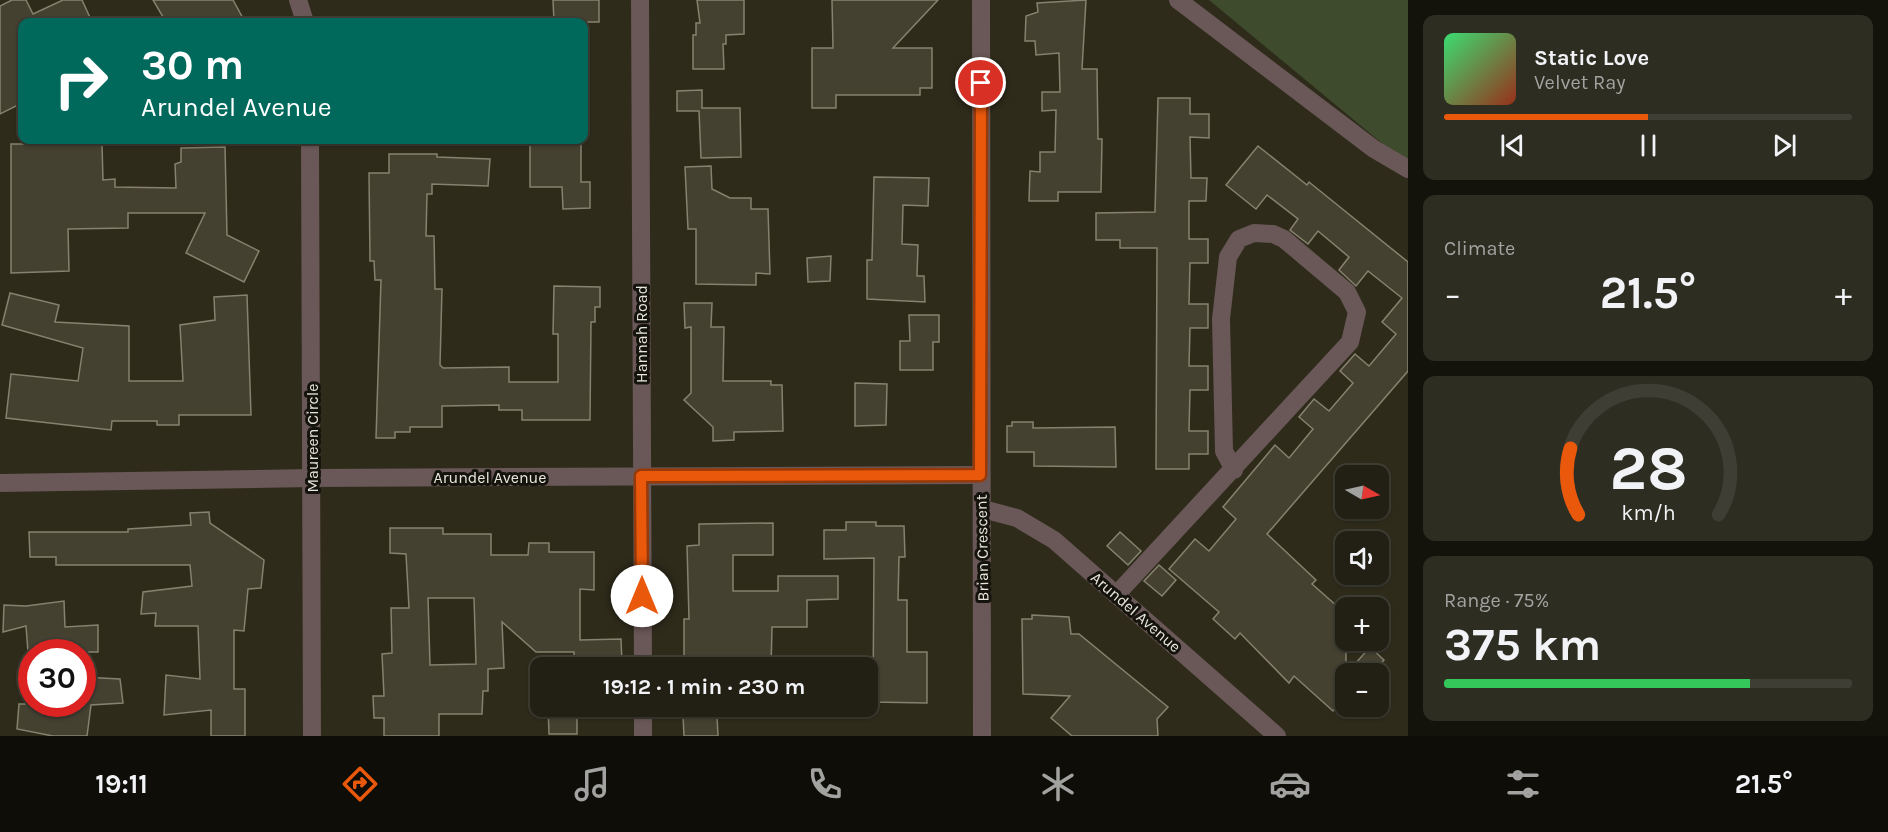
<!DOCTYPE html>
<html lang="en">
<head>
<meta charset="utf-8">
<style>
  body { margin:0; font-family:Karla,sans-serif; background:#2e2d22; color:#f1f3f6; height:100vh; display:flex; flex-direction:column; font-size:22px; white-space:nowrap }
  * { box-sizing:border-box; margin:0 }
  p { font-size:20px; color:#a2a3a0 }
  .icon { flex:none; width:33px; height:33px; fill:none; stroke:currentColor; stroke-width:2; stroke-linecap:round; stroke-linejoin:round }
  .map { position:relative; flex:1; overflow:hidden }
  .details { display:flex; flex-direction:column; gap:15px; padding:15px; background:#13120b; width:480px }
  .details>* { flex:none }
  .top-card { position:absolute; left:18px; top:18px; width:570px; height:126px; border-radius:12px; box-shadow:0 2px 4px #0004,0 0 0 2px #3f3e34; background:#00695c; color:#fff; overflow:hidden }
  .needle { width:39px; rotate:99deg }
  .controls { position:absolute; left:1335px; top:465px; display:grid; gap:12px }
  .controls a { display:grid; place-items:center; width:54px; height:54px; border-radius:12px; background:#222014; box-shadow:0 2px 4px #0004,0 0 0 2px #3f3e34; font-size:30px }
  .speed { position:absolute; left:18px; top:639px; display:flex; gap:12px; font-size:30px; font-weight:700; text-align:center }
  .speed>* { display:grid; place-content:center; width:78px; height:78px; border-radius:50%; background:#222014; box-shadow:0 2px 4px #0004,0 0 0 2px #3f3e34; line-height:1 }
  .speed .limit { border:9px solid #d22; background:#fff; color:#111 }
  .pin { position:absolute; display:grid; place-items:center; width:51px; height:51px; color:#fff; margin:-26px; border:3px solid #fff; border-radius:50%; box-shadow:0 2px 6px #0007 }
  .me { position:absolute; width:66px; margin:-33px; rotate:0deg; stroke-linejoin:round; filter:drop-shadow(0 0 4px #0008) }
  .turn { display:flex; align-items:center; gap:21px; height:126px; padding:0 24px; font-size:27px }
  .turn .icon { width:78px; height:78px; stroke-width:2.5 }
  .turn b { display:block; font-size:42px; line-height:51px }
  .big { font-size:45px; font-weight:700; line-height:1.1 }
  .details .tile { flex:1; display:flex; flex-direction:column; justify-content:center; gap:9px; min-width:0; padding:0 21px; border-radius:12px; background:#2e2d22 }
  .details .dial { align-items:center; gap:0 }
  .dial svg { height:156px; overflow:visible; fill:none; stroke:#3f3e34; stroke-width:7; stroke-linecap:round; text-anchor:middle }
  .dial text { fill:#f1f3f6; stroke:none }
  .song { display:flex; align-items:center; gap:18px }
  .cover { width:72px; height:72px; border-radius:9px; background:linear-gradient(135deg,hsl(140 70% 55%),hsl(10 70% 35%)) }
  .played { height:6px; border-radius:3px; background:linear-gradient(90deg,#ea580c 50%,#3f3e34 50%) }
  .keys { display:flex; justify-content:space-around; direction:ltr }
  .heat { display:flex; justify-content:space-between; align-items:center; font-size:33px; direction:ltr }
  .charge { height:9px; border-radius:4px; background:linear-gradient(90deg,#34c759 75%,#3f3e34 0) }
  .trip { position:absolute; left:530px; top:657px; width:348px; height:60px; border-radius:12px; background:#222014; box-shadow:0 2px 4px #0004,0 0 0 2px #3f3e34; font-weight:700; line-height:60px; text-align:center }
  .menu { display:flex; height:96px; justify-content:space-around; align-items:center; background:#0e0d08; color:#a2a3a0 }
  .menu .icon { width:42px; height:42px }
  .menu .on { color:#ea580c }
  .menu b { font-size:27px; color:#f1f3f6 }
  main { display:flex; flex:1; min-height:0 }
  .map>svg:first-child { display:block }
  .green { fill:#3f4b2d }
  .building { fill:#454131; stroke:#85826f; stroke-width:1.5; fill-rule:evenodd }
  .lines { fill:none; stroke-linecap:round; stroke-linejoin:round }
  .minor { stroke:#6a5757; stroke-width:18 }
  .route-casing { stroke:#983908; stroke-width:15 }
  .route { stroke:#ea580c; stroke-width:10 }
  .labels { text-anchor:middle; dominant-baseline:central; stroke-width:6; stroke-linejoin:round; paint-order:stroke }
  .street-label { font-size:16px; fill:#e8e6dc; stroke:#14130c }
</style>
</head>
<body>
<main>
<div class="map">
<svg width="1408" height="736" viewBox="0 0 1408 736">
  <rect width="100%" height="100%" fill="#2e2b1b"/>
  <polygon class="green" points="1209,0 1408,0 1408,160 1395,154"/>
  <g class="building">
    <polygon points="12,0 26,0 33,14 63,0 82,0 92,22 22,22 22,103 0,114 0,6"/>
    <polygon points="153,0 233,0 245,22 166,22"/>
    <polygon points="553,0 599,0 599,22 554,22"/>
    <polygon points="697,0 744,0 744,34 726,35 726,44 723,44 724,69 693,69 693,35 696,35 696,23 700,23"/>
    <polygon points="832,0 938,0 893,48 932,48 932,88 920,88 920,95 836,95 836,108 812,108 812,48 833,48"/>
    <polygon points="1086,0 1082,69 1097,69 1098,139 1102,139 1101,192 1058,192 1058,201 1029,201 1030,171 1040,172 1040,152 1055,152 1056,110 1042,111 1042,92 1060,92 1059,53 1036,55 1035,41 1025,41 1026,16 1038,12 1037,3"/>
    <polygon points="702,90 702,108 740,108 741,157 701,158 699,111 677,111 677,91"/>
    <polygon points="1158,98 1190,98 1190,114 1209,114 1209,138 1190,137 1191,178 1207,178 1206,201 1189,201 1189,239 1208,239 1208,263 1190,263 1189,304 1208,304 1208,328 1190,328 1189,366 1208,366 1208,390 1190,390 1189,431 1208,431 1208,454 1189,454 1189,469 1156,469 1157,248 1120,248 1120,240 1096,240 1096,213 1155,212"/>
    <polygon points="530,140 581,140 581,182 590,182 590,208 563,209 562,187 530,187"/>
    <polygon points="11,144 102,144 103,180 115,179 115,187 176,188 175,164 181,162 181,148 225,147 227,235 259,251 244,282 186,253 205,213 128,213 128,228 68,229 69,271 11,273"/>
    <polygon points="1258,146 1307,185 1309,182 1408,262 1408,371 1267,534 1316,580 1312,584 1346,614 1346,706 1341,702 1333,711 1294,676 1289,683 1240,633 1235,639 1213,619 1219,612 1169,569 1195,539 1209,551 1236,519 1223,507 1260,463 1275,445 1289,458 1313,429 1299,417 1314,399 1329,411 1353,383 1340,371 1355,354 1369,366 1396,334 1382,322 1402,298 1368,271 1356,286 1339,270 1349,257 1318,231 1308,244 1290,230 1298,219 1267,195 1256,209 1226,185"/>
    <polygon points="389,154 437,154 437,157 490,159 488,186 432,184 432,194 427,194 426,236 434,236 435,289 442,289 440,365 443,368 509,367 509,382 558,382 558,334 553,334 554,286 600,287 600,307 595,307 595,322 591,322 590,420 522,420 522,410 499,410 499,405 442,406 442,427 410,427 410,432 395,432 395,438 376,438 381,280 375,280 374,261 370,261 369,173 389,173"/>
    <polygon points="711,166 712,189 730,198 751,198 751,209 768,209 770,274 756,273 756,285 696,284 696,229 688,229 685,167"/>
    <polygon points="874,177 929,178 928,206 903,205 902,244 918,245 917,276 924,276 925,302 867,299 867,260 872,260"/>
    <polygon points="831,256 830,281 808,282 807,258"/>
    <polygon points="10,293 59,305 55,322 129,326 129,381 183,381 180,325 215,320 214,297 247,295 251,415 179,415 179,425 157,425 157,421 112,421 111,430 6,418 11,374 78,381 83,348 2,325"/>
    <polygon points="684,303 712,303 711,327 724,327 723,381 771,381 771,385 782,385 783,431 734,432 734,440 713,441 713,427 684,400 691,393 691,327 685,328"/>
    <polygon points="909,315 939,315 939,342 933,342 933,370 900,370 900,341 910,341"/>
    <polygon points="855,383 887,384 886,425 855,426"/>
    <polygon points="1012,422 1033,422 1033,428 1115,427 1116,467 1034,466 1034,452 1007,452 1007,426 1012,426"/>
    <polygon points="209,512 210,523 264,560 261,588 248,589 244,631 234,630 234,689 245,689 245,736 211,736 211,710 164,715 166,675 200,679 198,626 155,626 156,613 141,614 143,592 192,586 190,565 56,565 56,557 30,557 29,532 128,532 128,529 191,525 190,513"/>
    <polygon points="846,522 876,522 876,526 904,526 905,557 899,557 898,600 907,600 907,652 927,652 927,703 873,702 874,558 824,559 824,530 846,530"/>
    <polygon points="773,523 773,555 733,555 733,591 778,591 778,576 838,576 838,599 807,600 807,627 772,627 771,668 684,668 684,619 689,619 687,546 699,545 699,524"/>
    <path d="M390,528H443V534H491V555H528L529,543H549V552H594V590L580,589V640L621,639L622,663L574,665V652H536L502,622L504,668L488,669V691H483L482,714H439V736H384V718H374L373,696H384L382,654L392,653L391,608H409L406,554L390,553ZM428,598H474L476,664L430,665Z"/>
    <polygon points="1120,532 1141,551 1128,565 1107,546"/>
    <polygon points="1159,565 1176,580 1162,596 1144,581"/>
    <polygon points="64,601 65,627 98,625 98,652 28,652 26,626 3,632 4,605 26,606"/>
    <polygon points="1032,615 1069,617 1071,634 1079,634 1168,707 1157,719 1158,736 1072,736 1051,718 1070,696 1023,694 1022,619 1032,619"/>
    <polygon points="1370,647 1384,660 1372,674 1346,674"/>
    <polygon points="82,677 120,679 123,703 91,705 87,736 53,736 17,729 19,704 82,704"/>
    <polygon points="548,706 577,706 577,734 549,734"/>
    <polygon points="717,715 718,736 684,736 683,716"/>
  </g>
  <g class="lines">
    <g class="minor">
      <polyline points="298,0 305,22"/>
      <polyline points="640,0 643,668"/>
      <polyline points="981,0 982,736"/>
      <polyline points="1178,0 1374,149 1408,169"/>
      <polyline points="310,140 312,736"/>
      <polyline points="0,483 312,478 980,475"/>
      <polyline points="983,509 1017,518 1054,540 1277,736"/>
      <polyline points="1116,595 1350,342 1357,312 1347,292 1284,239 1273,234 1254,233 1239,239 1228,257 1221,319 1224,451 1234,470"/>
      <polyline points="643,706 643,736"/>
    </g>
  </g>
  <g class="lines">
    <defs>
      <polyline id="route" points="642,596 641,476 980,475 981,83"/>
    </defs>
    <use href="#route" class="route-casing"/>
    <use href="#route" class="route"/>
  </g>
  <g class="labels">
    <g class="street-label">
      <text transform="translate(641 334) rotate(-90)">Hannah Road</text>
      <text transform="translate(312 438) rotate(-90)">Maureen Circle</text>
      <text x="490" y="477">Arundel Avenue</text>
      <text transform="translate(982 548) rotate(-91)">Brian Crescent</text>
      <text transform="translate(1136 612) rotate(41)">Arundel Avenue</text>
    </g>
  </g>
</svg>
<div class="controls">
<a><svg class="needle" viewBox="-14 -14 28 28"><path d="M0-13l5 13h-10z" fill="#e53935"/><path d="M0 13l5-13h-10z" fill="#a2a3a0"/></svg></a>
<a><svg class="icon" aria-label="sound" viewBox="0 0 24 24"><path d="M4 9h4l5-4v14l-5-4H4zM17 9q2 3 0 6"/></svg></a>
<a>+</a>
<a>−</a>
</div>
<div class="speed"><div class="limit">30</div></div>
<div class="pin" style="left:981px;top:83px;background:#d93025"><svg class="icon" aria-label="arrive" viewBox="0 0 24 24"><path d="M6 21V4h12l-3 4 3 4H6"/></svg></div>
<svg class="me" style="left:642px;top:596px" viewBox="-20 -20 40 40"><circle r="19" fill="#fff"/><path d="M0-13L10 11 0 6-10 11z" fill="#ea580c"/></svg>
<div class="trip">19:12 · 1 min · 230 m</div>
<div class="top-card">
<div class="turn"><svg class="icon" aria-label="right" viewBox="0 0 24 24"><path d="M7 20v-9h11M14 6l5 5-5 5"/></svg><div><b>30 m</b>Arundel Avenue</div></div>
</div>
</div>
<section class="details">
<div class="tile">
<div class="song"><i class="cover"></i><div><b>Static Love</b><p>Velvet Ray</p></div></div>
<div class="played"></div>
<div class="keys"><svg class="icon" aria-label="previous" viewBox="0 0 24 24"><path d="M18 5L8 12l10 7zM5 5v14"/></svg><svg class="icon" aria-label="pause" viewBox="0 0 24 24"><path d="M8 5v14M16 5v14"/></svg><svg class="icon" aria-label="next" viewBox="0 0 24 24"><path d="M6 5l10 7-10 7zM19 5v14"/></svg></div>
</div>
<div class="tile"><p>Climate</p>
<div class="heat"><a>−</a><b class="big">21.5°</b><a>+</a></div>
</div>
<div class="tile dial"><svg viewBox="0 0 100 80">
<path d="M14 69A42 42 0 1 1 86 69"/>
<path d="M14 69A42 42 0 0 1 10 35" stroke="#ea580c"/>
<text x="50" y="56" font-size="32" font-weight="700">28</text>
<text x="50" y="72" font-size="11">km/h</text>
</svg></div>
<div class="tile"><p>Range · 75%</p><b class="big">375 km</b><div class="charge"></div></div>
</section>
</main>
<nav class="menu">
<b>19:11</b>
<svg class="icon on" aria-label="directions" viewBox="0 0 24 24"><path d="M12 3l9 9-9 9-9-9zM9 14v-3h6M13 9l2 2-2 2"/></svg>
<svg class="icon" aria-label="music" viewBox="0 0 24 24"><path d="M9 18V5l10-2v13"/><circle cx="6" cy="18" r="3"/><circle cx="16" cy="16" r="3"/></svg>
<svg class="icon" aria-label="phone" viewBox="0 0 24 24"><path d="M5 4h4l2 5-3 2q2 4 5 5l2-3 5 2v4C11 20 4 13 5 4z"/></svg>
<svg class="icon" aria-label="climate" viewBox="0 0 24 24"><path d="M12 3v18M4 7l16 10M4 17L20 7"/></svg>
<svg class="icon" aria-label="car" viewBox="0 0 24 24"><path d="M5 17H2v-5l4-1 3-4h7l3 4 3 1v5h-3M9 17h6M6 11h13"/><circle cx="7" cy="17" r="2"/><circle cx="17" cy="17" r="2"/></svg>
<svg class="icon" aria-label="filters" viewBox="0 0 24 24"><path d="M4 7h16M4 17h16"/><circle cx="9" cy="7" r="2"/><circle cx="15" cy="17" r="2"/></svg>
<b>21.5°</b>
</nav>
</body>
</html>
